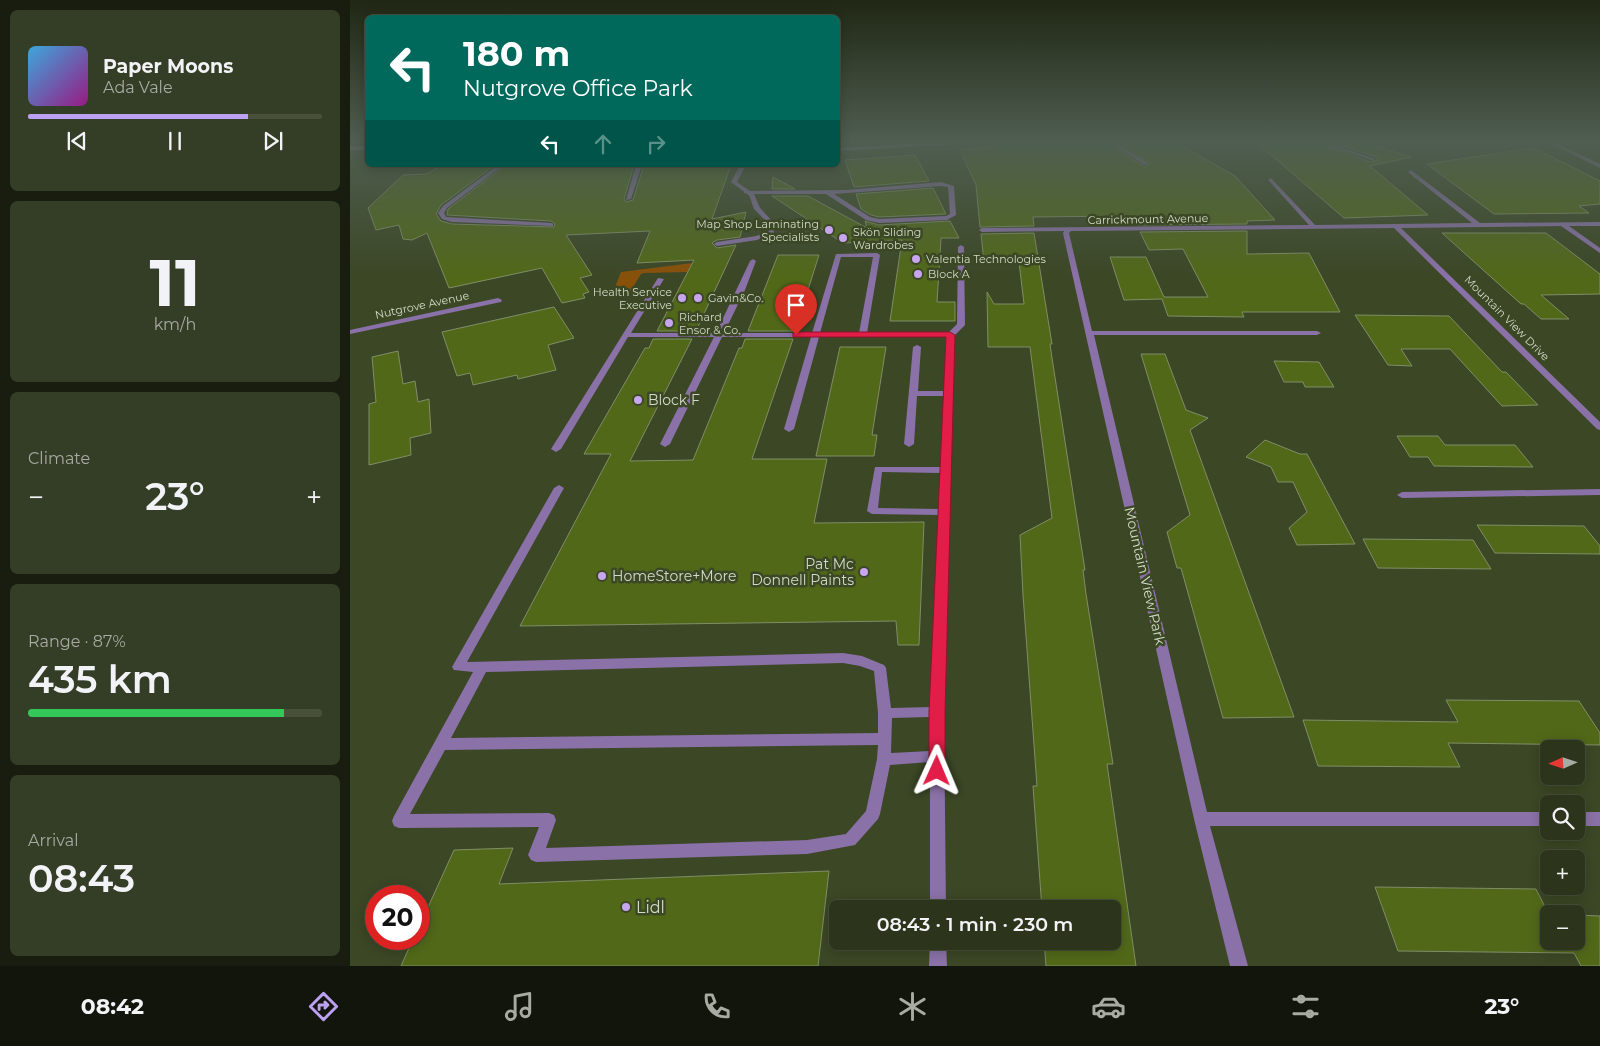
<!DOCTYPE html>
<html lang="en">
<head>
<meta charset="utf-8">
<style>
  body { margin:0; font-family:Montserrat,sans-serif; background:#343d25; color:#f1f3f6; height:100vh; display:flex; flex-direction:column; font-size:19px; white-space:nowrap }
  * { box-sizing:border-box; margin:0 }
  p { font-size:16px; color:#a6aba3 }
  .icon { flex:none; width:28px; height:28px; fill:none; stroke:currentColor; stroke-width:2; stroke-linecap:round; stroke-linejoin:round }
  .map { position:relative; flex:1; overflow:hidden }
  .side { display:flex; flex-direction:column; gap:10px; padding:10px; background:#181d0f; width:350px }
  .side>* { flex:none }
  .hud { position:absolute; left:15px; top:15px; width:475px; height:152px; border-radius:8px; box-shadow:0 2px 12px #0003,0 0 0 1px #48503b; background:#00695c; color:#fff; overflow:hidden }
  .needle { width:32px; rotate:267deg }
  .fabs { position:absolute; left:1190px; top:740px; display:grid; gap:10px }
  .fabs a { display:grid; place-items:center; width:45px; height:45px; border-radius:8px; background:#2c351c; box-shadow:0 2px 12px #0003,0 0 0 1px #48503b; font-size:25px }
  .speed { position:absolute; left:15px; top:885px; display:flex; gap:10px; font-size:25px; font-weight:700; text-align:center }
  .speed>* { display:grid; place-content:center; width:65px; height:65px; border-radius:50%; background:#2c351c; box-shadow:0 2px 12px #0003,0 0 0 1px #48503b; line-height:1 }
  .speed .limit { border:8px solid #d22; background:#fff; color:#111 }
  .pin { position:absolute; display:grid; place-items:center; width:42px; height:42px; color:#fff; margin:-51px -21px; border-radius:50% 50% 50% 0; rotate:-45deg; box-shadow:0 0 5px #0007 }
  .pin .icon { rotate:45deg }
  .me { position:absolute; width:55px; margin:-28px; rotate:1deg; stroke-linejoin:round; filter:drop-shadow(0 0 4px #0008) }
  .turn { display:flex; align-items:center; gap:18px; height:105px; padding:0 15px; font-size:22px }
  .turn .icon { width:65px; height:65px; stroke-width:2.5 }
  .turn b { display:block; font-size:35px; line-height:42px }
  .lanes { display:flex; align-items:center; height:48px; padding:0 15px; background:#0003; justify-content:center; gap:25px; direction:ltr }
  .lanes .off { opacity:.35 }
  .big { font-size:38px; font-weight:600; line-height:1.1 }
  .side .widget { flex:1; display:flex; flex-direction:column; justify-content:center; gap:8px; min-width:0; padding:0 18px; border-radius:8px; background:#343d25 }
  .side .dial { align-items:center; gap:0 }
  .dial b { font-size:65px; line-height:1 }
  .song { display:flex; align-items:center; gap:15px }
  .cover { width:60px; height:60px; border-radius:8px; background:linear-gradient(135deg,hsl(200 70% 55%),hsl(310 70% 35%)) }
  .played { height:5px; border-radius:2px; background:linear-gradient(90deg,#bca0f2 75%,#48503b 75%) }
  .keys { display:flex; justify-content:space-around; direction:ltr }
  .heat { display:flex; justify-content:space-between; align-items:center; font-size:28px; direction:ltr }
  .charge { height:8px; border-radius:4px; background:linear-gradient(90deg,#34c759 87%,#48503b 0) }
  .trip { position:absolute; left:479px; top:900px; width:292px; height:50px; border-radius:8px; background:#2c351c; box-shadow:0 2px 12px #0003,0 0 0 1px #48503b; font-weight:600; line-height:50px; text-align:center }
  .tabs { display:flex; height:80px; justify-content:space-around; align-items:center; background:#12150b; color:#a6aba3 }
  .tabs .icon { width:35px; height:35px }
  .tabs .current { color:#bca0f2 }
  .tabs b { font-size:22px; color:#f1f3f6 }
  main { display:flex; flex:1; min-height:0 }
  .map>svg:first-child { display:block }
  .green { fill:#88510a }
  .building { fill:#516819; stroke:#808e68 }
  .lines { fill:none; stroke-linecap:round; stroke-linejoin:round }
  .lane { fill:#8a71a8; fill-rule:evenodd }
  .street { fill:#8a71a8; fill-rule:evenodd }
  .secondary { fill:#b38ae2; fill-rule:evenodd }
  .route { fill:#e11d48; stroke:#92132f }
  .poi-dot { fill:#c7a6ef; stroke:#3b4725; stroke-width:2 }
  .labels { text-anchor:middle; dominant-baseline:central; stroke-width:5; stroke-linejoin:round; paint-order:stroke }
  .far-street-label { font-size:11px; fill:#d3dbc7; stroke:#3b4725 }
  .far-poi-label { font-size:11px; fill:#d3dbc7; stroke:#3b4725; text-anchor:start }
  .poi-label { font-size:14px; fill:#d3dbc7; stroke:#3b4725; text-anchor:start }
  .street-label { font-size:14px; fill:#d3dbc7; stroke:#3b4725 }
  .near-poi-label { font-size:16px; fill:#d3dbc7; stroke:#3b4725; text-anchor:start }
</style>
</head>
<body>
<main>
<section class="side">
<div class="widget">
<div class="song"><i class="cover"></i><div><b>Paper Moons</b><p>Ada Vale</p></div></div>
<div class="played"></div>
<div class="keys"><svg class="icon" aria-label="previous" viewBox="0 0 24 24"><path d="M18 5L8 12l10 7zM5 5v14"/></svg><svg class="icon" aria-label="pause" viewBox="0 0 24 24"><path d="M8 5v14M16 5v14"/></svg><svg class="icon" aria-label="next" viewBox="0 0 24 24"><path d="M6 5l10 7-10 7zM19 5v14"/></svg></div>
</div>
<div class="widget dial"><b>11</b><p>km/h</p></div>
<div class="widget"><p>Climate</p>
<div class="heat"><a>−</a><b class="big">23°</b><a>+</a></div>
</div>
<div class="widget"><p>Range · 87%</p><b class="big">435 km</b><div class="charge"></div></div>
<div class="widget"><p>Arrival</p><b class="big">08:43</b></div>
</section>
<div class="map">
<svg width="1250" height="966" viewBox="0 0 1250 966">
  <rect width="100%" height="100%" fill="#3b4725"/>
  <polygon class="green" points="342,263 338,272 294,273 291,274 280,292 263,292 271,272"/>
  <g class="building">
    <polygon points="679,142 757,142 794,167 801,164 768,142 825,142 885,176 925,220 897,221 897,224 787,225 783,216 774,216 683,217 684,226 630,227 626,185 610,150"/>
    <polygon points="906,142 964,142 1020,162 1028,160 1027,157 980,142 1012,142 1061,157 1020,166 1078,215 994,218"/>
    <polygon points="1184,148 1250,181 1250,204 1229,206 1239,213 1144,214 1077,164"/>
    <polygon points="565,155 579,181 504,187 495,160"/>
    <polygon points="91,165 145,165 91,205 86,214 91,221 102,224 204,227 205,224 201,221 97,215 98,209 156,165 284,165 274,199 276,202 283,200 294,165 381,165 362,219 396,212 390,237 367,240 362,243 367,248 386,245 346,331 307,331 344,260 287,263 300,231 216,235 242,275 230,278 239,292 233,294 235,298 212,303 192,268 99,288 77,233 62,240 53,239 49,225 26,230 18,208 53,175 77,174"/>
    <polygon points="423,177 445,189 422,189"/>
    <polygon points="583,188 596,214 529,217 521,215 511,209 506,194"/>
    <polygon points="422,196 458,196 517,228 515,221 529,225 600,221 609,238 591,238 587,302 605,302 605,321 540,321 552,240 493,243"/>
    <polygon points="897,231 897,254 959,253 990,312 892,312 894,317 818,316 812,299 774,300 760,257 796,257 814,297 858,297 833,249 799,250 790,232"/>
    <polygon points="684,233 702,344 700,344 702,358 735,570 733,570 736,594 763,764 757,764 786,966 696,966 694,941 762,941 762,909 692,909 683,786 687,786 673,595 670,535 702,518 680,347 638,347 637,292 644,304 674,304 669,262 634,262 631,234"/>
    <polygon points="1092,233 1196,233 1250,274 1250,294 1191,295 1219,319 1191,319 1174,304 1171,304"/>
    <polygon points="428,255 469,255 445,331 398,331"/>
    <polygon points="204,307 224,338 198,345 206,370 168,379 167,375 123,385 120,373 107,376 92,332"/>
    <polygon points="1005,315 1099,316 1152,372 1156,372 1188,405 1152,406 1100,349 1051,349 1062,366 1038,365"/>
    <polygon points="303,339 342,339 280,461 343,460 389,348 392,348 395,339 443,339 402,459 477,459 464,523 574,522 569,645 548,645 546,621 170,626 261,454 234,454 295,348 299,348"/>
    <polygon points="490,347 536,347 522,435 527,435 524,456 466,456"/>
    <polygon points="48,351 53,384 65,381 68,402 79,399 81,433 60,438 61,455 19,465 19,404 26,402 22,357"/>
    <polygon points="791,354 815,354 836,410 858,418 840,430 944,717 873,718 831,568 827,568 817,532 840,515"/>
    <polygon points="924,361 969,362 984,387 955,387 953,382 934,382"/>
    <polygon points="1047,436 1088,436 1095,445 1165,445 1183,467 1084,466 1078,457 1060,457"/>
    <polygon points="915,440 950,454 957,454 1005,544 947,545 939,528 957,512 943,482 928,482 921,467 896,457"/>
    <polygon points="1127,525 1234,526 1250,546 1250,554 1145,553"/>
    <polygon points="1013,539 1123,540 1141,569 1028,568"/>
    <polygon points="1096,700 1229,701 1250,733 1250,745 1098,743 1110,767 968,766 953,720 1108,722"/>
    <polygon points="163,848 149,884 479,871 468,966 51,966 63,939 69,939 69,927 104,850"/>
    <polygon points="1025,887 1186,889 1199,915 1199,941 1226,941 1226,915 1250,916 1250,966 1231,966 1224,953 1048,951"/>
  </g>
  <g class="lines">
    <g class="lane">
      <path d="M591,182L604,186L606,215L597,220L529,223L516,220L476,194H404L410,208L423,222L424,233L407,240L367,246L364,244L367,242L406,236L419,231L417,222L404,209L399,195L400,194L394,193V191L496,190ZM591,186L598,187L600,214L596,216L529,219L520,217L484,194Z"/>
      <path d="M611,245L614,247L615,325L604,336L594,712L596,909H580V762L540,765L530,814L528,819L505,845L457,854L186,862L181,860L178,855L189,827L49,828L44,826L42,821L44,816L123,672L104,670L102,667L204,488L209,485L214,488L117,662L493,653L512,656L534,665L536,668L541,708L581,707L589,515L522,514L517,511L525,467H591L594,396H567L564,444L559,447L554,444L563,347L567,345L571,347L568,391H594L596,337H469L444,429L439,432L434,429L461,337H372L320,444L315,447L310,444L364,337H278L211,449L206,452L201,449L308,278L314,279L281,333H366L400,261L403,259L406,261L395,290L374,333H462L486,254L527,253L530,255L517,333H598L607,324L608,247ZM491,257H523L509,333H470ZM532,472L590,473L589,509L528,508ZM493,663L510,666L524,671L528,713V733L101,738L136,672ZM580,717V751L541,753L542,718ZM528,745L527,759L516,811L496,834L457,840L196,848L206,820L204,815L199,813L60,814L95,750Z"/>
      <polygon points="580,941 596,941 597,966 579,966"/>
    </g>
    <g class="street">
      <polygon points="759,142 765,142 799,164 794,165"/>
      <polygon points="966,142 974,142 1026,159 1021,160"/>
      <polygon points="1197,142 1204,142 1250,164 1250,168"/>
      <polygon points="148,165 154,165 97,208 94,213 96,217 201,223 203,224 203,226 102,222 92,219 88,213 93,206"/>
      <polygon points="286,165 292,165 281,199 276,200"/>
      <polygon points="390,165 396,165 387,182 404,194 404,196 400,196 381,182"/>
      <polygon points="1061,170 1130,223 1250,222 1250,226 1219,226 1250,248 1250,253 1211,226 1051,228 1250,422 1250,430 1247,429 1044,228 721,231 719,233 742,331 967,331 971,333 967,335 744,335 857,812 1199,812 1199,826 860,826 898,966 880,966 844,819 713,233 714,231 632,232 629,230 632,228 959,225 919,181 918,180 921,178 965,225 1122,223 1059,173 1058,172"/>
      <polygon points="148,298 152,300 151,302 0,334 0,330"/>
      <polygon points="1250,489 1250,495 1052,498 1047,495 1052,492"/>
      <rect x="1226" y="812" width="24" height="14"/>
    </g>
    <g class="secondary">
      <polygon points="588,142 614,142 611,144 488,151 488,148"/>
      <rect x="0" y="146" width="18" height="4"/>
    </g>
  </g>
  <linearGradient id="sky" x2="0" y2="1"><stop stop-color="#202714"/><stop offset="0.51" stop-color="#4f5e51"/><stop offset="1" stop-color="#4f5e51" stop-opacity="0"/></linearGradient>
  <rect width="1250" height="277" fill="url(#sky)"/>
  <polygon class="route" points="446,332 600,332 605,335 595,712 595,771 593,776 587,778 582,776 579,771 579,712 596,337 443,337 443,333"/>
  <g class="poi-dot">
    <circle cx="479" cy="230" r="5"/>
    <circle cx="493" cy="238" r="5"/>
    <circle cx="566" cy="259" r="5"/>
    <circle cx="568" cy="274" r="5"/>
    <circle cx="332" cy="298" r="5"/>
    <circle cx="348" cy="298" r="5"/>
    <circle cx="319" cy="323" r="5"/>
    <circle cx="288" cy="400" r="5"/>
    <circle cx="514" cy="572" r="5"/>
    <circle cx="252" cy="576" r="5"/>
    <circle cx="276" cy="907" r="5"/>
  </g>
  <g class="labels">
    <g class="far-street-label">
      <text transform="translate(798 219) rotate(-1)">Carrickmount Avenue</text>
      <text transform="translate(72 305) rotate(-12)">Nutgrove Avenue</text>
      <text transform="translate(1157 318) rotate(45)">Mountain View Drive</text>
    </g>
    <g class="far-poi-label">
      <text x="469" y="224" text-anchor="end">Map Shop Laminating<tspan x="469" dy="13">Specialists</tspan></text>
      <text x="503" y="232">Skön Sliding<tspan x="503" dy="13">Wardrobes</tspan></text>
      <text x="576" y="259">Valentia Technologies</text>
      <text x="578" y="274">Block A</text>
      <text x="322" y="292" text-anchor="end">Health Service<tspan x="322" dy="13">Executive</tspan></text>
      <text x="358" y="298">Gavin&amp;Co.</text>
      <text x="329" y="317">Richard<tspan x="329" dy="13">Ensor &amp; Co.</tspan></text>
    </g>
    <g class="poi-label">
      <text x="298" y="400">Block F</text>
      <text x="504" y="564" text-anchor="end">Pat Mc<tspan x="504" dy="16">Donnell Paints</tspan></text>
      <text x="262" y="576">HomeStore+More</text>
    </g>
    <g class="street-label">
      <text transform="translate(795 576) rotate(77)">Mountain View Park</text>
    </g>
    <g class="near-poi-label">
      <text x="286" y="907">Lidl</text>
    </g>
  </g>
</svg>
<div class="fabs">
<a><svg class="needle" viewBox="-14 -14 28 28"><path d="M0-13l5 13h-10z" fill="#e53935"/><path d="M0 13l5-13h-10z" fill="#a6aba3"/></svg></a>
<a><svg class="icon" aria-label="search" viewBox="0 0 24 24"><circle cx="10" cy="10" r="6"/><path d="M15 15l6 6"/></svg></a>
<a>+</a>
<a>−</a>
</div>
<div class="speed"><div class="limit">20</div></div>
<div class="pin" style="left:446px;top:335px;background:#d93025"><svg class="icon" aria-label="arrive" viewBox="0 0 24 24"><path d="M6 21V4h12l-3 4 3 4H6"/></svg></div>
<svg class="me" style="left:587px;top:771px" viewBox="-20 -20 40 40"><path d="M0-17L14 15 0 8-14 15z" fill="#e11d48" stroke="#fff" stroke-width="4"/></svg>
<div class="trip">08:43 · 1 min · 230 m</div>
<div class="hud">
<div class="turn"><svg class="icon" aria-label="left" viewBox="0 0 24 24"><path d="M17 20v-9H6M10 6l-5 5 5 5"/></svg><div><b>180 m</b>Nutgrove Office Park</div></div>
<div class="lanes"><svg class="icon" aria-label="left" viewBox="0 0 24 24"><path d="M17 20v-9H6M10 6l-5 5 5 5"/></svg><svg class="icon off" aria-label="ahead" viewBox="0 0 24 24"><path d="M12 20V5M6 11l6-6 6 6"/></svg><svg class="icon off" aria-label="right" viewBox="0 0 24 24"><path d="M7 20v-9h11M14 6l5 5-5 5"/></svg></div>
</div>
</div>
</main>
<nav class="tabs">
<b>08:42</b>
<svg class="icon current" aria-label="directions" viewBox="0 0 24 24"><path d="M12 3l9 9-9 9-9-9zM9 14v-3h6M13 9l2 2-2 2"/></svg>
<svg class="icon" aria-label="music" viewBox="0 0 24 24"><path d="M9 18V5l10-2v13"/><circle cx="6" cy="18" r="3"/><circle cx="16" cy="16" r="3"/></svg>
<svg class="icon" aria-label="phone" viewBox="0 0 24 24"><path d="M5 4h4l2 5-3 2q2 4 5 5l2-3 5 2v4C11 20 4 13 5 4z"/></svg>
<svg class="icon" aria-label="climate" viewBox="0 0 24 24"><path d="M12 3v18M4 7l16 10M4 17L20 7"/></svg>
<svg class="icon" aria-label="car" viewBox="0 0 24 24"><path d="M5 17H2v-5l4-1 3-4h7l3 4 3 1v5h-3M9 17h6M6 11h13"/><circle cx="7" cy="17" r="2"/><circle cx="17" cy="17" r="2"/></svg>
<svg class="icon" aria-label="filters" viewBox="0 0 24 24"><path d="M4 7h16M4 17h16"/><circle cx="9" cy="7" r="2"/><circle cx="15" cy="17" r="2"/></svg>
<b>23°</b>
</nav>
</body>
</html>
